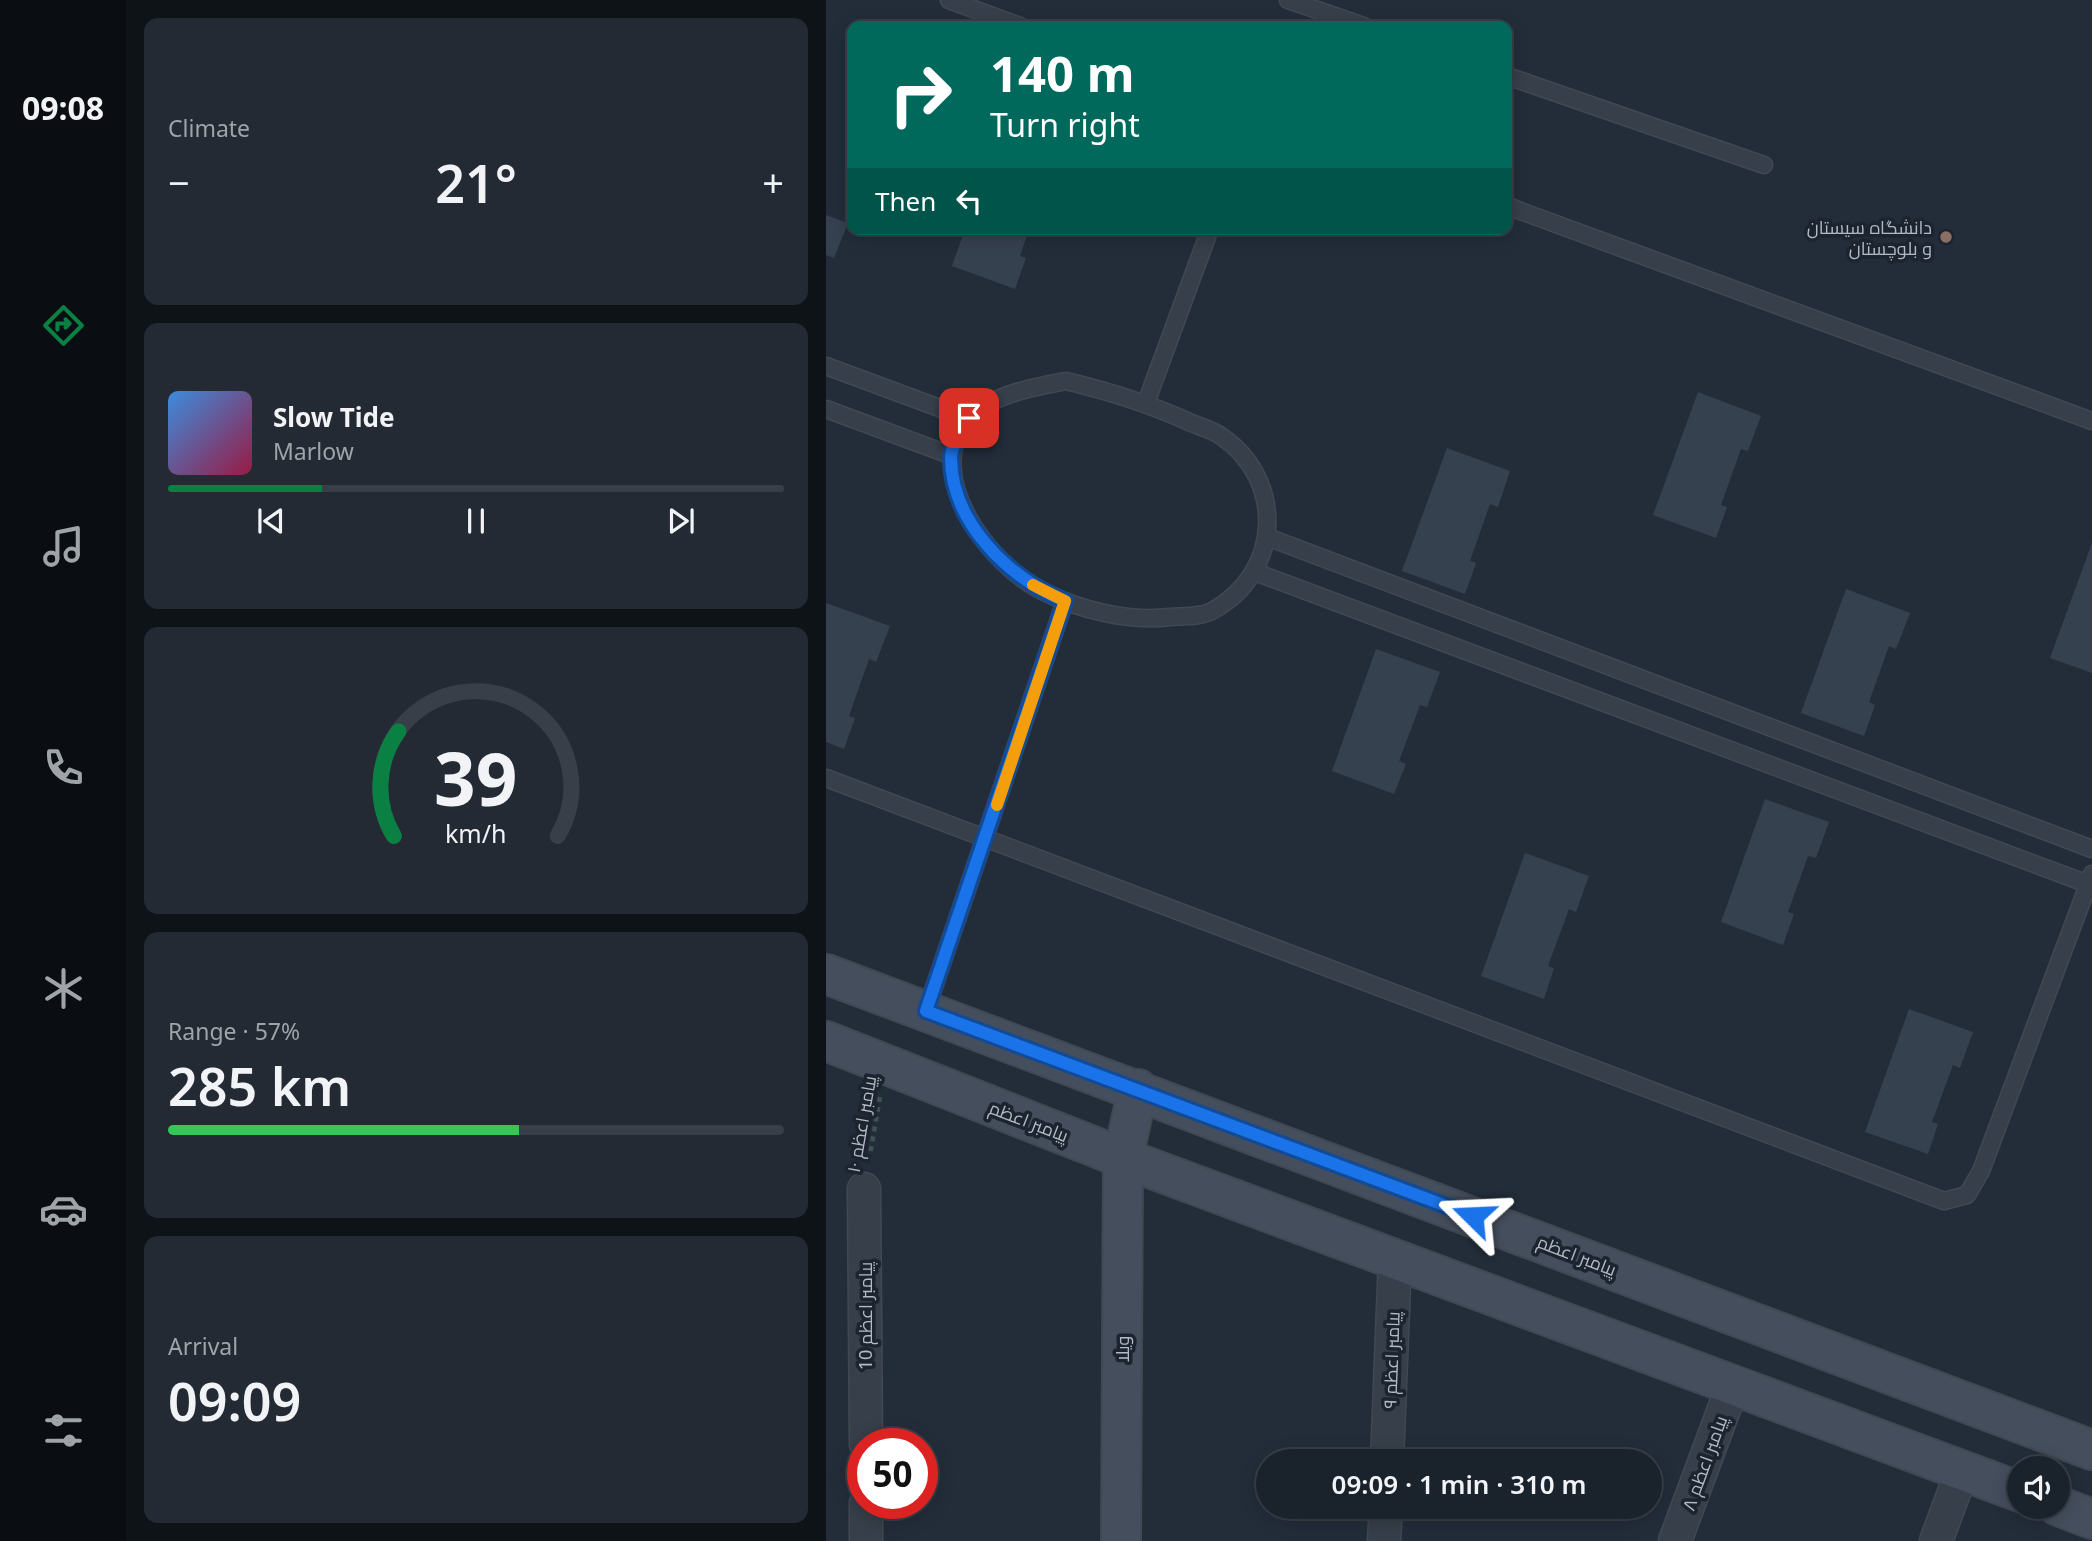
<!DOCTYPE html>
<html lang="en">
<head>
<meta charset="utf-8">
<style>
  body { margin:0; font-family:"Noto Sans",Cairo,sans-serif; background:#232a34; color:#f1f3f6; height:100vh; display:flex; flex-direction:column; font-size:26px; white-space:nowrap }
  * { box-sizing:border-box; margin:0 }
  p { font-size:23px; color:#9fa4a9 }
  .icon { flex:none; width:38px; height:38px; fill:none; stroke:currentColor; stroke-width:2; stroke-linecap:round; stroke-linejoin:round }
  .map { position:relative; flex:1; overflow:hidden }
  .drawer { display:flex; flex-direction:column; gap:18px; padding:18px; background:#0e1318; width:700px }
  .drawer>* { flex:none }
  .banner { position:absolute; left:21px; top:21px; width:665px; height:214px; border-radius:14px; box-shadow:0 4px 18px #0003,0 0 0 2px #383f48; background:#00695c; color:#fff; overflow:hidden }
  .buttons { position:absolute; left:1181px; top:1456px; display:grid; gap:14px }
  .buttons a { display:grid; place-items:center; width:63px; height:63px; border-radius:50%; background:#1a222c; box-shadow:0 4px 18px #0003,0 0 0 2px #383f48; font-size:35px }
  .speed { position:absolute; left:21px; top:1428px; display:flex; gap:14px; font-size:35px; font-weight:700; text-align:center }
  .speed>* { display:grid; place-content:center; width:91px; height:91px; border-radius:50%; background:#1a222c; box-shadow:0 4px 18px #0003,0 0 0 2px #383f48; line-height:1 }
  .speed .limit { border:10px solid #d22; background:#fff; color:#111 }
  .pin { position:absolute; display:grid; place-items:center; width:60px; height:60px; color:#fff; margin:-30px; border-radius:14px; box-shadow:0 4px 10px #0006 }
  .me { position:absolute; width:77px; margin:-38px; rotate:291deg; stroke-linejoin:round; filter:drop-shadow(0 0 5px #0008) }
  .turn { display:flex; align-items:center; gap:24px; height:147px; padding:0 28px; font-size:32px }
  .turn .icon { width:91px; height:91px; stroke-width:2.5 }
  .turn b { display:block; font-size:49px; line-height:60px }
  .then { display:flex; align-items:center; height:66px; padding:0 28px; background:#0003; gap:14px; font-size:26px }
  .big { font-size:52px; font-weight:600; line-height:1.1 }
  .drawer .widget { flex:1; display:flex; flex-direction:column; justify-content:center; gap:10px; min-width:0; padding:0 24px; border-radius:14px; background:#232a34 }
  .drawer .dial { align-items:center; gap:0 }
  .dial svg { height:182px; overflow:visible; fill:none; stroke:#383f48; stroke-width:7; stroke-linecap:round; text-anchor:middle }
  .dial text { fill:#f1f3f6; stroke:none }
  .song { display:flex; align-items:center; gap:21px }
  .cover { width:84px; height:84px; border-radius:10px; background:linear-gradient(135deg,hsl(210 70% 55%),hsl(340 70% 35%)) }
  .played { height:7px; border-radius:4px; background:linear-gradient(90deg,#0b8043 25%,#383f48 25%) }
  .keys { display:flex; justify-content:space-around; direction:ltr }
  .heat { display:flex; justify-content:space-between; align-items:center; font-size:38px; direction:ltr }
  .charge { height:10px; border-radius:5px; background:linear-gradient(90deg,#34c759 57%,#383f48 0) }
  .trip { position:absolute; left:430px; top:1449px; width:406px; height:70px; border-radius:35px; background:#1a222c; box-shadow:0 4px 18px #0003,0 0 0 2px #383f48; font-weight:600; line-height:70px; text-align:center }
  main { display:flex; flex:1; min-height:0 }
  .tabs { display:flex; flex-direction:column; width:126px; justify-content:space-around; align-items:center; background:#0a0e12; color:#9fa4a9 }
  .tabs .icon { width:49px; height:49px }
  .tabs .selected { color:#0b8043 }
  .tabs b { font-size:32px; color:#f1f3f6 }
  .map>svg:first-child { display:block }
  .building { fill:#364150 }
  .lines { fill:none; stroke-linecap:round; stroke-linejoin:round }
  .lane-casing { stroke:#404853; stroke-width:19 }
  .street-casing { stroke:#404853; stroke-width:35 }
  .secondary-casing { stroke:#404853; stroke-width:42 }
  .path { stroke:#3e5153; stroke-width:4.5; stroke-dasharray:5 5; stroke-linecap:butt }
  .lane { stroke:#373f4a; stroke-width:16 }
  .street { stroke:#373f4a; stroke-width:32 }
  .secondary { stroke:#454e5d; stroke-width:38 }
  .route-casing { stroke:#114b97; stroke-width:18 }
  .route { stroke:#1a73e8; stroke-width:12 }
  .slow { stroke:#f59e0b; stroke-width:12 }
  .education-dot { fill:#8d6e63; stroke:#1c242f; stroke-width:2.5 }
  .labels { text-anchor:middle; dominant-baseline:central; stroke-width:7; stroke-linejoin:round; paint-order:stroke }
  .poi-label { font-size:18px; fill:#b2bac6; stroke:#1c242f; text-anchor:end }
  .street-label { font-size:18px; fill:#b2bac6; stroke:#1c242f }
</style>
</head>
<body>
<main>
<nav class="tabs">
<b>09:08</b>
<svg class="icon selected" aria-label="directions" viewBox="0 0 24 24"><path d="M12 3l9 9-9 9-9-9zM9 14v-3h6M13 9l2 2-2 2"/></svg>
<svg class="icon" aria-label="music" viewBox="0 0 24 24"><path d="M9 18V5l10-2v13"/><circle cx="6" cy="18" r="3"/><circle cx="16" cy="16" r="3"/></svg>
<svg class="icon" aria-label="phone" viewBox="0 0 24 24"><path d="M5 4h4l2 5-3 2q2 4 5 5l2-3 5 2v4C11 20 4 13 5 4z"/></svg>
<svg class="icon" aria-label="climate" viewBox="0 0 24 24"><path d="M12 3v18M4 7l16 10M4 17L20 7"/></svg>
<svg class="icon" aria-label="car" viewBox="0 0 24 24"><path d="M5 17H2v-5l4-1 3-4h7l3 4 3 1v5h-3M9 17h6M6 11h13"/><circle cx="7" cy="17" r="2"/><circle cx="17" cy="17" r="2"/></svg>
<svg class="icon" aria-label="filters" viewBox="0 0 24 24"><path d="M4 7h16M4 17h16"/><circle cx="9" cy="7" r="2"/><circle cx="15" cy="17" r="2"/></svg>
</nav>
<section class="drawer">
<div class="widget"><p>Climate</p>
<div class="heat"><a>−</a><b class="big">21°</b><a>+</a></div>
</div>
<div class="widget">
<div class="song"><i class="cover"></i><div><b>Slow Tide</b><p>Marlow</p></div></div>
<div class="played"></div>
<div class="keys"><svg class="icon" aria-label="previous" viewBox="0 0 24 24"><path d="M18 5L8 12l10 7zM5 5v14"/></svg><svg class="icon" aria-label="pause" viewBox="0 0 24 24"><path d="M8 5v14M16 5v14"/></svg><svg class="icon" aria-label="next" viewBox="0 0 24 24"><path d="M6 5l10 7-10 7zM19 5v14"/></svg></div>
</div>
<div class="widget dial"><svg viewBox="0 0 100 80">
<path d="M14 69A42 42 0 1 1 86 69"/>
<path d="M14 69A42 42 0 0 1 16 23" stroke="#0b8043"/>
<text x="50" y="56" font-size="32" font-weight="700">39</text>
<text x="50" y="72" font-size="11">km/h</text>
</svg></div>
<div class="widget"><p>Range · 57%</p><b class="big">285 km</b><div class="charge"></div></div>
<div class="widget"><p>Arrival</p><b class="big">09:09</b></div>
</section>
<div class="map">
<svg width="1266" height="1541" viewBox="0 0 1266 1541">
  <rect width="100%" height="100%" fill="#232d3a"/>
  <g class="building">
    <polygon points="0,215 22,223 8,258 0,255"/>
    <polygon points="139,229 203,229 194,256 200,258 189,289 126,266"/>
    <polygon points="872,392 935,416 922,451 915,449 895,505 901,507 890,538 827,515"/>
    <polygon points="621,448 684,471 672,507 664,504 644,561 650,563 639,594 576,571"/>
    <polygon points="1266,543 1266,673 1224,658"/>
    <polygon points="1020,589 1084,613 1070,649 1063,646 1043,702 1049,705 1038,736 975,713"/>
    <polygon points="0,603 64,626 50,662 43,659 23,716 29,718 18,749 0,742"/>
    <polygon points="550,649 614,672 601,707 594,705 573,761 580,764 568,794 506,771"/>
    <polygon points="939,799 1003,822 990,858 982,856 962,912 968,914 957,945 895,922"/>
    <polygon points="699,853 763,876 750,912 743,909 722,966 728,968 718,999 655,976"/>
    <polygon points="1083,1009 1147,1032 1134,1068 1127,1065 1106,1122 1112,1124 1102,1154 1039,1132"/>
  </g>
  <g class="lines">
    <defs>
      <g id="lane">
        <polyline points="123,0 194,26"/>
        <polyline points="462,0 538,26"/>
        <polyline points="681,76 938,165"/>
        <polyline points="681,206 1266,421"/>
        <polyline points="0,366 143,419"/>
        <path d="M240,381C282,391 321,403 361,421C371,426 385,429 395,436C460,480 456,573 386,611C375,617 357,616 344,617C303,622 253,610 216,591C164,565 94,475 143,419C165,394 209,387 240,381Z"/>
        <polyline points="320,403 384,229"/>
        <polyline points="0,409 124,455"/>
        <polyline points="441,537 1266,849"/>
        <polyline points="429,572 1262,884"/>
        <polyline points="0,778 1118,1201 1141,1195 1155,1171 1266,874"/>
        <polyline points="100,1011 239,601"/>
      </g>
      <g id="street">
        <polyline points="38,1189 40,1444"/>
        <polyline points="561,1461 569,1259"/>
        <polyline points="40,1503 40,1541"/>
        <polyline points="558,1541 560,1507"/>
        <polyline points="849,1541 907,1385"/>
        <polyline points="1110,1541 1136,1471"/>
      </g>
      <g id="secondary">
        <polyline points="0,974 1266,1450"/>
        <polyline points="0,1041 297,1158 1194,1492"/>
        <polyline points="1232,1506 1266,1519"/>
        <polyline points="295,1541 297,1158 312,1089"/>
      </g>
    </defs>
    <use href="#lane" class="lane-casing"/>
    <use href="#street" class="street-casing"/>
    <use href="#secondary" class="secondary-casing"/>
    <polyline class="path" points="43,1161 54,1097"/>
    <use href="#lane" class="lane"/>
    <use href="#street" class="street"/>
    <use href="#secondary" class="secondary"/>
  </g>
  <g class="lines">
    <defs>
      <path id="route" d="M143,418C138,429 125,446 125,457C125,523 183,578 239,601L100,1011L647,1216"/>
    </defs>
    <use href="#route" class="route-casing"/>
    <use href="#route" class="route"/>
    <polyline class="slow" points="171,805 239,601 207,585"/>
  </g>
  <circle class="education-dot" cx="1120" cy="237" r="7"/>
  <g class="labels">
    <g class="poi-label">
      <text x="1106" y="227">دانشگاه سیستان<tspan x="1106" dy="21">و بلوچستان</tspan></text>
    </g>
    <g class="street-label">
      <text transform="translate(203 1121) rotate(21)">پیامبر اعظم</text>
      <text transform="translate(35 1124) rotate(-80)">پیامبر اعظم ۱۰</text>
      <text transform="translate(751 1255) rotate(21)">پیامبر اعظم</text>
      <text transform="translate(39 1316) rotate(-90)">پیامبر اعظم 10</text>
      <text transform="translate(296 1349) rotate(-90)">ویلا</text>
      <text transform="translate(565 1360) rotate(-88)">پیامبر اعظم ۹</text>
      <text transform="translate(878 1463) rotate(-70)">پیامبر اعظم ۸</text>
    </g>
  </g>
</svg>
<div class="buttons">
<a><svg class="icon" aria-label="sound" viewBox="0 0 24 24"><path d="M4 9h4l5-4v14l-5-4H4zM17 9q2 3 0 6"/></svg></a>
</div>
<div class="speed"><div class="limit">50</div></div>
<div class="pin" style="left:143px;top:418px;background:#d93025"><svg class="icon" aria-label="arrive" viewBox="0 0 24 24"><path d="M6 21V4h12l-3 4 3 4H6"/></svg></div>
<svg class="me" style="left:647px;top:1216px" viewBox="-20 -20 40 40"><path d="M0-17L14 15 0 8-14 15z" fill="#1a73e8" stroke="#fff" stroke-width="4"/></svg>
<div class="trip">09:09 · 1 min · 310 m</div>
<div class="banner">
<div class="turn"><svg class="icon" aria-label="right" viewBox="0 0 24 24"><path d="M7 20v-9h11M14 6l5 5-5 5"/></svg><div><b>140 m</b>Turn right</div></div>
<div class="then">Then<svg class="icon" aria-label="left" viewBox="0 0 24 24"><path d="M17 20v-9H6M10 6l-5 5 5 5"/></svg></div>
</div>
</div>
</main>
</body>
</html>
